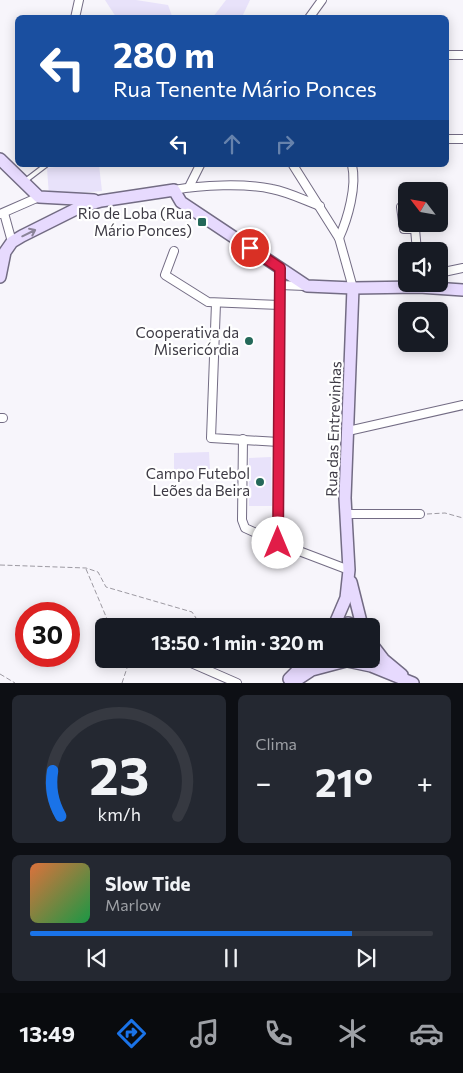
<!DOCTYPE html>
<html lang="pt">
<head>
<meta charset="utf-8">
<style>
  body { margin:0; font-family:Commissioner,sans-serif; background:#242831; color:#f1f3f6; height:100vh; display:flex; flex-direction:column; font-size:19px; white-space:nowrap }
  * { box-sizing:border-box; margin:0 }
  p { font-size:16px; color:#9ea1a6 }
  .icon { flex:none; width:28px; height:28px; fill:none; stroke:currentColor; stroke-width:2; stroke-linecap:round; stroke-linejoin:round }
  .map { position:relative; height:683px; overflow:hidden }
  .panel { display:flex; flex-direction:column; gap:12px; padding:12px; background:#0d0f14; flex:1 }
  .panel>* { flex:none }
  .hud { position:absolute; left:15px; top:15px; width:434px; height:152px; border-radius:8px; box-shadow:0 2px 12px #0003; background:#1a4fa0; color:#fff; overflow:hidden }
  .needle { width:32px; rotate:301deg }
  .fabs { position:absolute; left:398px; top:182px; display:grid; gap:10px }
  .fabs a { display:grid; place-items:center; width:50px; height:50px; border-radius:8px; background:#171b24; box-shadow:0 2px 12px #0003; font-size:25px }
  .speed { position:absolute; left:15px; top:602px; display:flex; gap:10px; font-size:25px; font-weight:700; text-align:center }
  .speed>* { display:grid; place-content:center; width:65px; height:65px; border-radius:50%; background:#171b24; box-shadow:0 2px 12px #0003; line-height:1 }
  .speed .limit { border:8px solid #d22; background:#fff; color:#111 }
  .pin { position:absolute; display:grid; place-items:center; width:42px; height:42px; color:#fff; margin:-21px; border:2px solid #fff; border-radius:50%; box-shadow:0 1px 5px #0007 }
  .me { position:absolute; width:55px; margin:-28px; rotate:0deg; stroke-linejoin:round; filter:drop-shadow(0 0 4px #0008) }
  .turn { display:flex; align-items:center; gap:18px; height:105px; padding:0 15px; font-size:22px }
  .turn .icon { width:65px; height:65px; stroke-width:2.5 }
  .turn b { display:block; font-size:35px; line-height:42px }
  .lanes { display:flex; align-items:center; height:48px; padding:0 15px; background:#0003; justify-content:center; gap:25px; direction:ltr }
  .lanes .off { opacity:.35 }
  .big { font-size:38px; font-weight:700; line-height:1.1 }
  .panel .card { flex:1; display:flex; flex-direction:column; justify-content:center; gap:8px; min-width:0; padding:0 18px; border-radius:8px; background:#242831 }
  .panel .dial { align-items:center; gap:0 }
  .dial svg { height:130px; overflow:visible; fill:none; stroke:#363941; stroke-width:7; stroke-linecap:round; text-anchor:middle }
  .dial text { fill:#f1f3f6; stroke:none }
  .song { display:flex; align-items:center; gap:15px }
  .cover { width:60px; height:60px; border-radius:8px; background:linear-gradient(135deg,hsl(20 70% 55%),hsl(140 70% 35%)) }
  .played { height:5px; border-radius:2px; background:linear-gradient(90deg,#1a73e8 80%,#363941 80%) }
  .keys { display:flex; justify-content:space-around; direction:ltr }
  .heat { display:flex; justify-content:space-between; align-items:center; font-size:28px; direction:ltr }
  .panel .tiles { flex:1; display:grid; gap:12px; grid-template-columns:1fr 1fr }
  .card:last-child { grid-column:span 2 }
  .trip { position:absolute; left:95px; top:618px; width:285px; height:50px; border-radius:8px; background:#171b24; box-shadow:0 2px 12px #0003; font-weight:700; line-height:50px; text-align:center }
  .tabs { display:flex; height:80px; justify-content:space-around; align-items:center; background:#090b0e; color:#9ea1a6 }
  .tabs .icon { width:35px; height:35px }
  .tabs .current { color:#1a73e8 }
  .tabs b { font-size:22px; color:#f1f3f6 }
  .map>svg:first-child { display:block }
  .green { fill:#e8e2fa }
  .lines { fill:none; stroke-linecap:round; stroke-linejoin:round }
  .lane-casing { stroke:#736c84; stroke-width:6 }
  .street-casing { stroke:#736c84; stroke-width:10 }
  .secondary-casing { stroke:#736c84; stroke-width:14 }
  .path { stroke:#9d9aa2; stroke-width:1; stroke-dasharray:5 2.5; stroke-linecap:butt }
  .lane { stroke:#fff; stroke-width:4 }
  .street { stroke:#fff; stroke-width:8 }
  .secondary { stroke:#e7dafe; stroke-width:11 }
  .oneway { stroke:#8a8398 }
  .route-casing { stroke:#92132f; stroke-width:12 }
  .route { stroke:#e11d48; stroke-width:9 }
  .poi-dot { fill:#246859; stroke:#fff; stroke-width:2 }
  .labels { text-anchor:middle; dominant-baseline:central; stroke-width:4.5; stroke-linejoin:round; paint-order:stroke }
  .poi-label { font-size:15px; fill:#3e3b45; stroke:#fff; text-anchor:end }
  .street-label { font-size:15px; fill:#3e3b45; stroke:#fff }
</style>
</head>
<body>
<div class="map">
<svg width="463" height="683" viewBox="0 0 463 683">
  <rect width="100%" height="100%" fill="#f7f5fb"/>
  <g class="green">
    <polygon points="105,0 136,0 168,5 172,16 174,17 116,17"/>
    <polygon points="226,0 250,0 242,17 213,17"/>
    <polygon points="74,165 99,165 102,191 49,196 47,168"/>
    <polygon points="209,452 210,470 174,471 174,453"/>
    <polygon points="271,457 272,506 249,506 249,458"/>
  </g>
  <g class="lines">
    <defs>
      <polyline id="lane" points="25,181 46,165"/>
      <g id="street">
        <polyline points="75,18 79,0"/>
        <polyline points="309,18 322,0"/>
        <polyline points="446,55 463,55"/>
        <polyline points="446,139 463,139"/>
        <polyline points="293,165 339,238 353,288"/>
        <polyline points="189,187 200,165"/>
        <path d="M174,190C201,185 245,183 272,189C288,192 304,200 320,206"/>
        <polyline points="406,206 401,207 404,229 415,229 417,251"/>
        <polyline points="4,213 12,242"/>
        <polyline points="0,214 39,197"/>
        <path d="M339,238C348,218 357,186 352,165"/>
        <polyline points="174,251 165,275 208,302 280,305"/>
        <polyline points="439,273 463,268"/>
        <polyline points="280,285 305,286"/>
        <polyline points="216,303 211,438 279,442"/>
        <polyline points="0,418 3,418"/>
        <polyline points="348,431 463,405"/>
        <polyline points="243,439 242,520 245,528 278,543 349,570"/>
        <polyline points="346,514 420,514"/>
        <polyline points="278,543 280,268"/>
        <polyline points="182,659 237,683"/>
      </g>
      <g id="secondary">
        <polyline points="0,159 39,197 94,200"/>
        <polyline points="0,277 5,252 12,242 22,236 80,207 101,201 174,190 181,202 307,286 353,288 419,287 463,290"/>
        <polyline points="351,582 362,626"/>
        <polyline points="334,626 346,598 349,570 345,498 353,288"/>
        <polyline points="338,626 348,623 357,626"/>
        <polyline points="371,643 384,660 402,675"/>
        <polyline points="338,659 371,666 413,683"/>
        <polyline points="289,679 309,659"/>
        <polyline points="292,683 312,670 346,661"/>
      </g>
    </defs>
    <use href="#lane" class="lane-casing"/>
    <use href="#street" class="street-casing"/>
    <use href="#secondary" class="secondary-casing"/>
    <g class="path">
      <polyline points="427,514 445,513 463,518"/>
      <polyline points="0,565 86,568 98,572 106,587 192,612 196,618 193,626"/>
      <polyline points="86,569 110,626"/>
      <polyline points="0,674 15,683"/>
      <polyline points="122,683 129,662 129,659"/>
    </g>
    <use href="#lane" class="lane"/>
    <use href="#street" class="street"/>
    <use href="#secondary" class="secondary"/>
  </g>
  <defs><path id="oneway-shaft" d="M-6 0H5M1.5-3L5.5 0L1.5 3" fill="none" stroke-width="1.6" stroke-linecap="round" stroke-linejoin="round" transform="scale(1.25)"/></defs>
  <use class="oneway" href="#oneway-shaft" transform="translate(29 233) rotate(-26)"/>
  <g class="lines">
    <defs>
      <polyline id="route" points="250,248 280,268 278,543"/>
    </defs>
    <use href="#route" class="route-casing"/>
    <use href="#route" class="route"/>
  </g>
  <g class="poi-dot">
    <rect x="197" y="217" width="10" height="10" rx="2.5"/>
    <circle cx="249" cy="341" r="5"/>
    <circle cx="260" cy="482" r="5"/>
  </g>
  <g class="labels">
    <g class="poi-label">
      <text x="192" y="213">Rio de Loba (Rua<tspan x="192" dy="17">Mário Ponces)</tspan></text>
      <text x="239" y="332">Cooperativa da<tspan x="239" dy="17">Misericórdia</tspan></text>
      <text x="250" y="473">Campo Futebol<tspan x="250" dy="17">Leões da Beira</tspan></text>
    </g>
    <g class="street-label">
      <text transform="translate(333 429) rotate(-88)">Rua das Entrevinhas</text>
    </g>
  </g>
</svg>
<div class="fabs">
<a><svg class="needle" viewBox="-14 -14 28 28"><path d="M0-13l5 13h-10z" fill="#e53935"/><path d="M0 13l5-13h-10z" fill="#9ea1a6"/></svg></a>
<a><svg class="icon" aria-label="sound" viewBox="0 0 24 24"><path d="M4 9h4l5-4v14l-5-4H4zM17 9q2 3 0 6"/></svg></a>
<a><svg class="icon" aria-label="search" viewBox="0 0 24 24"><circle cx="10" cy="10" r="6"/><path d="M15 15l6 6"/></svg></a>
</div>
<div class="speed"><div class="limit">30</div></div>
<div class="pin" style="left:250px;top:248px;background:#d93025"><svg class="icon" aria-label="arrive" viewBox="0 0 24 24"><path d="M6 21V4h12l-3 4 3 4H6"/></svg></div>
<svg class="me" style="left:278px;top:543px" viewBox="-20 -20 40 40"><circle r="19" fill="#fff"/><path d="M0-13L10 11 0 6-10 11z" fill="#e11d48"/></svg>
<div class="trip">13:50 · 1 min · 320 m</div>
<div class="hud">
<div class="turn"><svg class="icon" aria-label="left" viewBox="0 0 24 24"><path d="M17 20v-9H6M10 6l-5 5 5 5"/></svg><div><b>280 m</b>Rua Tenente Mário Ponces</div></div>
<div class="lanes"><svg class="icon" aria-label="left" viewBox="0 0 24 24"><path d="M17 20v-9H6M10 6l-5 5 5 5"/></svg><svg class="icon off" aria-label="ahead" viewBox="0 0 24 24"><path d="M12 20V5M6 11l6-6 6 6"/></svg><svg class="icon off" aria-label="right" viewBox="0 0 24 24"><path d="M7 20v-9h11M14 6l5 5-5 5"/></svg></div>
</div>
</div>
<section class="panel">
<div class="tiles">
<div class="card dial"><svg viewBox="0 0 100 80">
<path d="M14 69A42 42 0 1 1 86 69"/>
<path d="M14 69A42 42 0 0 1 9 41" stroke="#1a73e8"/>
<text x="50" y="56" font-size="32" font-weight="700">23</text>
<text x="50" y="72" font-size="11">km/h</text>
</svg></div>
<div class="card"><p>Clima</p>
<div class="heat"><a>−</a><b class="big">21°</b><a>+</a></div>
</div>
<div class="card">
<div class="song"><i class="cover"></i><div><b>Slow Tide</b><p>Marlow</p></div></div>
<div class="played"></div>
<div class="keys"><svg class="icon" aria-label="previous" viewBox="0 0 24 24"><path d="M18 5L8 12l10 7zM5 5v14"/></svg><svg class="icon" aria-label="pause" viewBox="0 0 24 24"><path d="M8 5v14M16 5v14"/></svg><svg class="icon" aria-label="next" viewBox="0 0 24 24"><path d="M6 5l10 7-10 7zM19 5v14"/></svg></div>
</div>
</div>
</section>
<nav class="tabs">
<b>13:49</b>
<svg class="icon current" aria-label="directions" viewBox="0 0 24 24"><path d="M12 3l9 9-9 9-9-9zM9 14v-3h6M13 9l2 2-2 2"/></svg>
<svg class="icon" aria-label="music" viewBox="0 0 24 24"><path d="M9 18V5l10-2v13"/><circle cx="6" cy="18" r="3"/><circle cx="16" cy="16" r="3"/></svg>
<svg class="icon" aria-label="phone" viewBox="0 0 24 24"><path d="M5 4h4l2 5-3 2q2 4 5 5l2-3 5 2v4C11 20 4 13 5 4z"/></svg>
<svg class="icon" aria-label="climate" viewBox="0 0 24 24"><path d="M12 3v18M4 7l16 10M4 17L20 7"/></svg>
<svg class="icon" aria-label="car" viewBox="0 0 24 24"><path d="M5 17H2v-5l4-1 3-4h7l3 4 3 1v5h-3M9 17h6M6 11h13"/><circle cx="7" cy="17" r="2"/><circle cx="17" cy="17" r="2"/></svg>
</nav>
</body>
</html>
